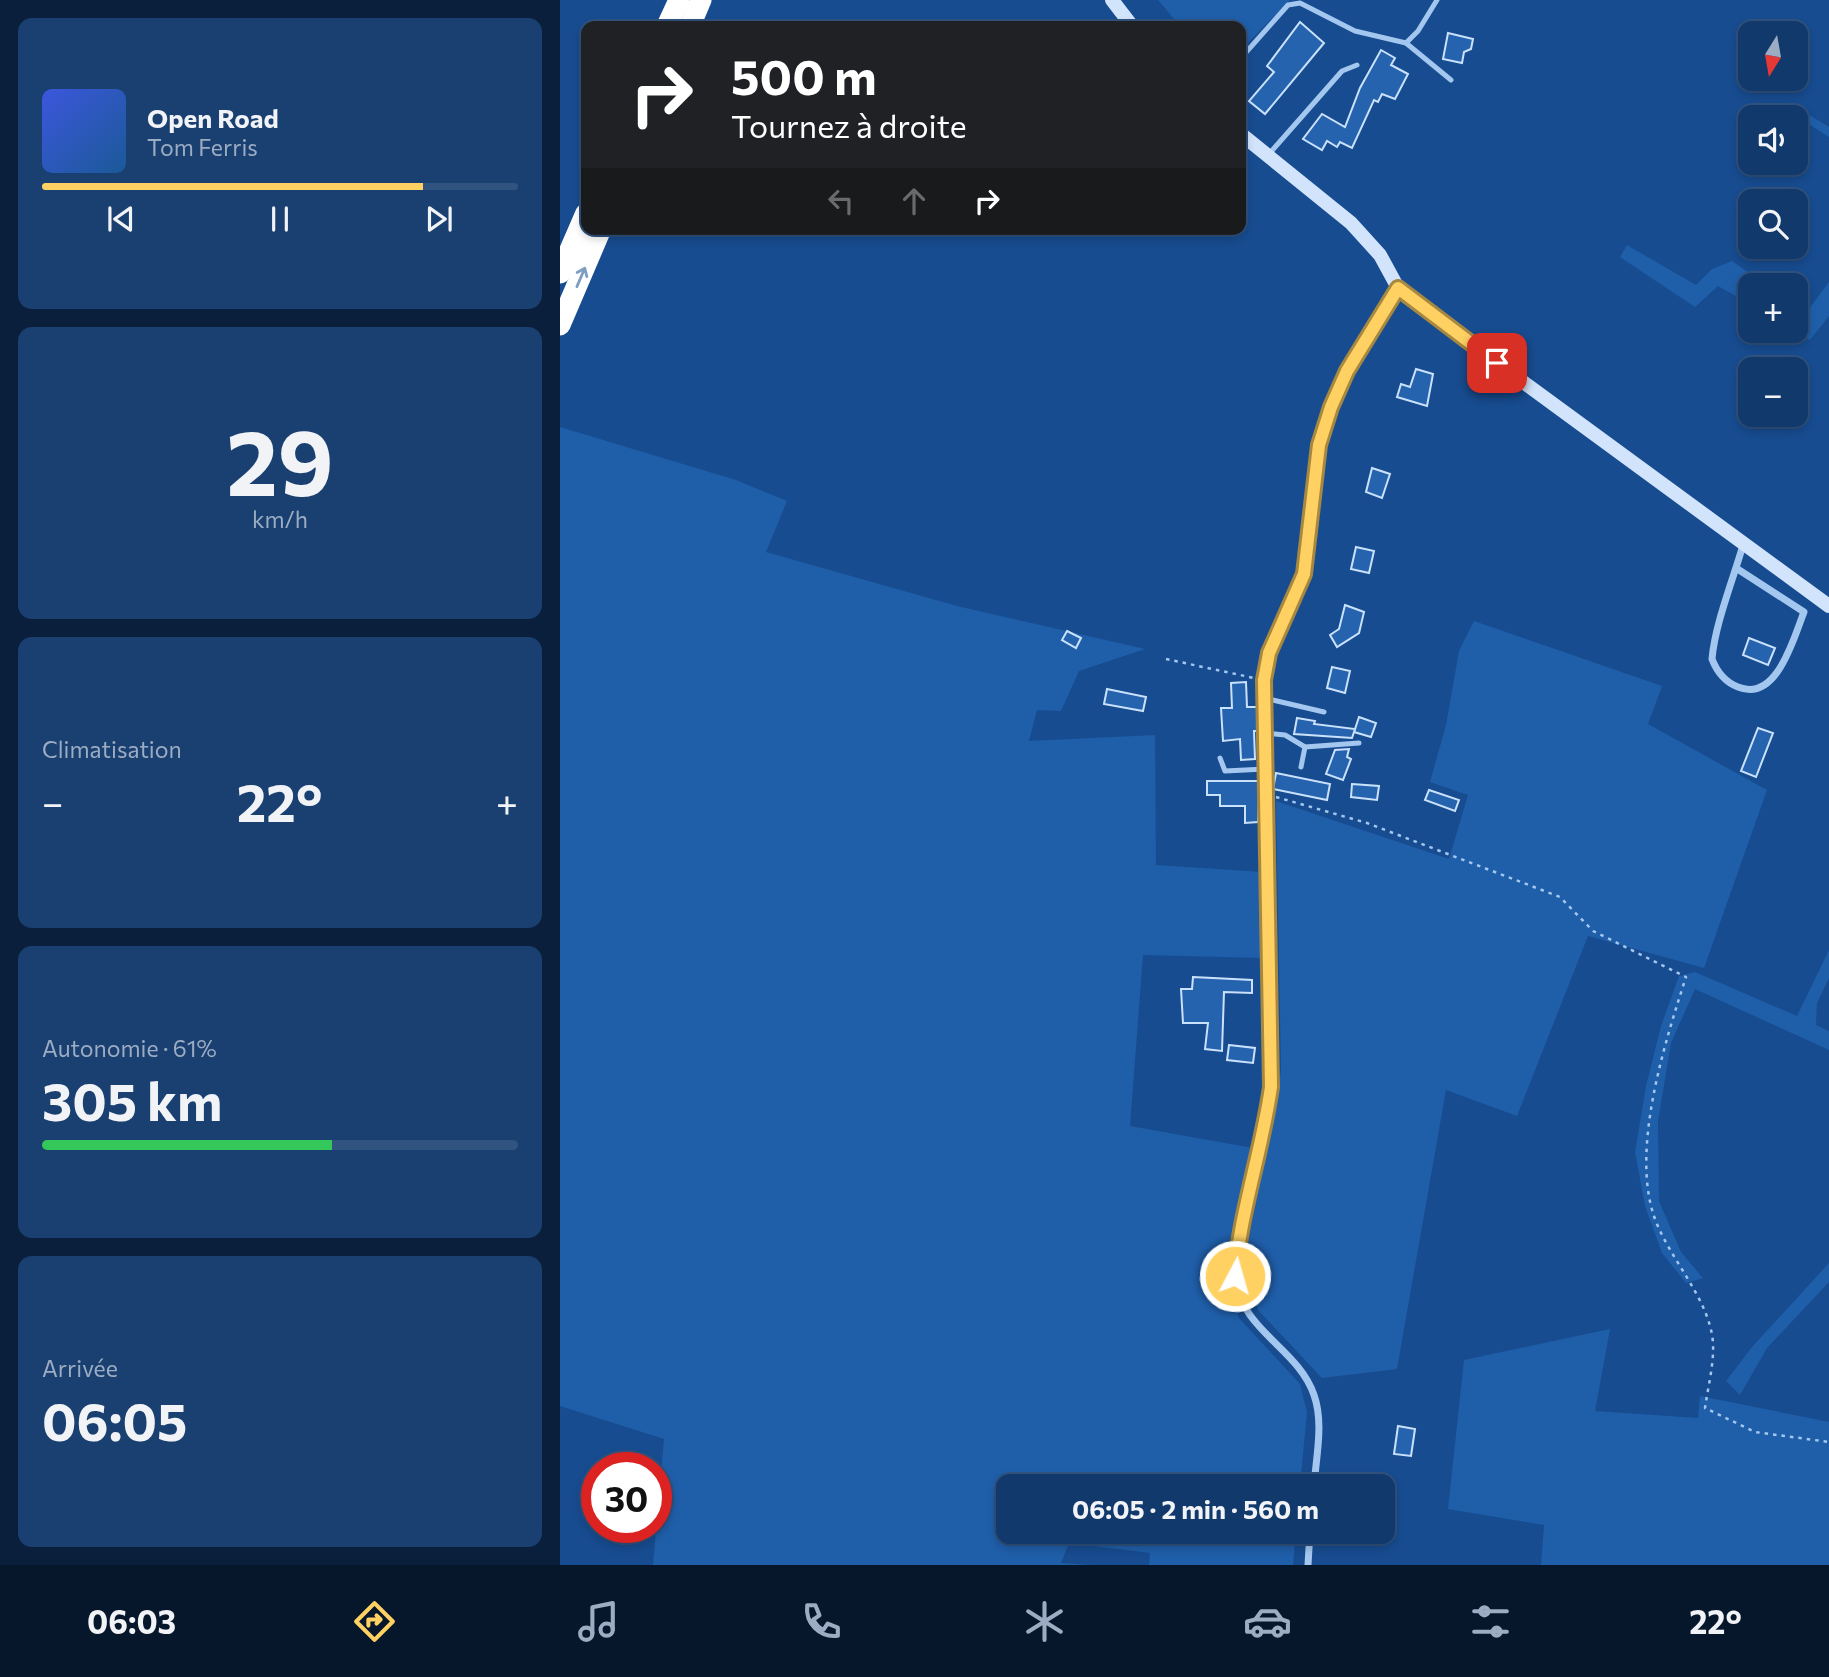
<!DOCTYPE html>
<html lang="fr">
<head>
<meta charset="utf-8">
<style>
  body { margin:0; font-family:Commissioner,sans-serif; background:#1a4072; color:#f1f3f6; height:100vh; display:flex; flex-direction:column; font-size:26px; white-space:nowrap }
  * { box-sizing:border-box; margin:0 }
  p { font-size:23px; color:#9cacc2 }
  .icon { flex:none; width:38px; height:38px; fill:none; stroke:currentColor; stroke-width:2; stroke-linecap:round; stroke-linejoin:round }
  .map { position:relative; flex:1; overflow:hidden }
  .details { display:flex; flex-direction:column; gap:18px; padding:18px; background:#091f3b; width:560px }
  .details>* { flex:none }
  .guide { position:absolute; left:21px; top:21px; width:665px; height:214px; border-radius:14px; box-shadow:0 4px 10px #0003,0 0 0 2px #30537f; background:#202124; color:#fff; overflow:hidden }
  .needle { width:46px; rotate:191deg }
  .buttons { position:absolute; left:1178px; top:21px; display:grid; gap:14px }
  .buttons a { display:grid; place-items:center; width:70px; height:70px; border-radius:14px; background:#11396c; box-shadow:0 4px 10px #0003,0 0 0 2px #30537f; font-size:35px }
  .speed { position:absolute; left:21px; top:1452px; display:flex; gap:14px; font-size:35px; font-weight:700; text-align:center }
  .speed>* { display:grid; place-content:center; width:91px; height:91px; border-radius:50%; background:#11396c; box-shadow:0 4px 10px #0003,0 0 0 2px #30537f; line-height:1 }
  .speed .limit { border:10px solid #d22; background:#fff; color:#111 }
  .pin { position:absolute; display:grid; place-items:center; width:60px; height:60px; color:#fff; margin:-30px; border-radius:14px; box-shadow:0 4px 10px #0006 }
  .me { position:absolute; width:77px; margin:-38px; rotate:6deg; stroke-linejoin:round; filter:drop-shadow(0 0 5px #0008) }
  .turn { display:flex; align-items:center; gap:24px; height:147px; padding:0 35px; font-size:32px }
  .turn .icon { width:91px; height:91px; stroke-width:2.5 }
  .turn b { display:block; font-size:49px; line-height:60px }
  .lanes { display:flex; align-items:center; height:66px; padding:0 35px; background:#0003; justify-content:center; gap:35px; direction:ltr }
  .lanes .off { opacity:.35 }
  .big { font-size:52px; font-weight:700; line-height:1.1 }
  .details .card { flex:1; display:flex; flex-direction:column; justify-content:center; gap:10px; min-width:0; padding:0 24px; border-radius:14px; background:#1a4072 }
  .details .dial { align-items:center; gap:0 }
  .dial b { font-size:91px; line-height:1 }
  .song { display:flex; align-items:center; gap:21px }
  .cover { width:84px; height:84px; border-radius:10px; background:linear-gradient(135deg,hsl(230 70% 55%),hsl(210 70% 35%)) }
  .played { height:7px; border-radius:4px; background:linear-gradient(90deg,#ffd163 80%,#30537f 80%) }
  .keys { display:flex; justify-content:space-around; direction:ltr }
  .heat { display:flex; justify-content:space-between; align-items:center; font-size:38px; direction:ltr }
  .charge { height:10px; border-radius:5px; background:linear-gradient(90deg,#34c759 61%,#30537f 0) }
  .trip { position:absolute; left:436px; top:1474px; width:399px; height:70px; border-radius:14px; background:#11396c; box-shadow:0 4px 10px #0003,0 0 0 2px #30537f; font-weight:700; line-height:70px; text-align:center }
  .tab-bar { display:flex; height:112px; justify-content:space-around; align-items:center; background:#07172b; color:#9cacc2 }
  .tab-bar .icon { width:49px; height:49px }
  .tab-bar .on { color:#ffd163 }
  .tab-bar b { font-size:32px; color:#f1f3f6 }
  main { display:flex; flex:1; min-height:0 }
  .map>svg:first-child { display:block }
  .green { fill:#1f5ea9 }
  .building { fill:#2563ae; stroke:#cae1fb; stroke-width:2 }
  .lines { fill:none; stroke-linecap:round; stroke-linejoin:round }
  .path { stroke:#a4c7f0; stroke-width:2.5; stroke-dasharray:3.5 5; stroke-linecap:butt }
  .lane { stroke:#a4c7f0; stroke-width:5 }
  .street { stroke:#a4c7f0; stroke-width:7 }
  .secondary { stroke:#d2e4fb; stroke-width:14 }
  .highway { stroke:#fff; stroke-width:21 }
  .oneway { stroke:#7f9dc2 }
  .route-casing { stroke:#a68840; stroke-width:18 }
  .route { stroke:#ffd163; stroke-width:12 }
</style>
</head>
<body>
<main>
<section class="details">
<div class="card">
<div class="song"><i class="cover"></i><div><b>Open Road</b><p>Tom Ferris</p></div></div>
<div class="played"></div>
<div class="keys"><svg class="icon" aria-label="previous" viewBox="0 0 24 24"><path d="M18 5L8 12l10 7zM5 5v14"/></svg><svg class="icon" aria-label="pause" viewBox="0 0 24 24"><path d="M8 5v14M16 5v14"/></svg><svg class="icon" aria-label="next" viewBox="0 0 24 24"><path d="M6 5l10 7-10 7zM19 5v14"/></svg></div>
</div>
<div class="card dial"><b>29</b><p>km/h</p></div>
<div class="card"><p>Climatisation</p>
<div class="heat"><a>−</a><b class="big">22°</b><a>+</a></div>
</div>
<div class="card"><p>Autonomie · 61%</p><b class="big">305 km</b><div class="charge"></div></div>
<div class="card"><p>Arrivée</p><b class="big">06:05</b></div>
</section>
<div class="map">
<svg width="1269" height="1565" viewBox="0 0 1269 1565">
  <rect width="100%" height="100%" fill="#174c90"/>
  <g class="green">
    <polygon points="598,0 730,0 681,50 681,26 620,26"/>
    <polygon points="1231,104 1269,127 1269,137 1227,110"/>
    <polygon points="1067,245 1136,285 1152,269 1172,261 1206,285 1190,285 1190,304 1158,286 1135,307 1060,257"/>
    <polygon points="1269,282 1269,316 1250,340 1235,331 1236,309 1245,314"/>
    <polygon points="0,427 176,480 227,501 206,552 397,606 585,649 519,671 501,711 477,710 469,741 595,735 596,865 703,872 703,958 583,955 570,1126 693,1148 666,1259 667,1279 679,1318 740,1384 747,1412 740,1486 448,1486 448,1531 736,1531 733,1565 589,1565 590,1553 509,1543 501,1563 531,1565 93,1565 104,1439 0,1406"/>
    <polygon points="914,621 1102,686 1088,724 1207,790 1144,968 1028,936 957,1116 886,1090 837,1369 762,1378 698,1310 687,1278 688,1244 721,1071 716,801 889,859 908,795 870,782 886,725 899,651"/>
    <polygon points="1269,950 1269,978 1257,1003 1256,1025 1269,1031 1269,1050 1135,989 1111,1043 1098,1121 1099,1201 1121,1252 1143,1278 1126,1283 1102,1253 1085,1206 1075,1152 1086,1086 1101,1026 1119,976 1135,972 1237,1016"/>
    <polygon points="1269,1263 1269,1282 1207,1348 1180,1395 1166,1381 1192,1347"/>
    <polygon points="1050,1329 1035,1411 1138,1418 1140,1396 1269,1422 1269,1565 981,1565 984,1525 888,1509 904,1360"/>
  </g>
  <g class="building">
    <polygon points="740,22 764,43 705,114 689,101 714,72 707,66"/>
    <polygon points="888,33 913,39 911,49 904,52 902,63 883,59"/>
    <polygon points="821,50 835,58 831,65 848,74 835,99 822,94 818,102 814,100 792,148 780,142 777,147 767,141 762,150 743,139 762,114 785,127 800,88"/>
    <polygon points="856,369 873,374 867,406 837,397 841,384 850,387"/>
    <polygon points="812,468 830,474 822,498 806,492"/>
    <polygon points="796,547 814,551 809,573 791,569"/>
    <polygon points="785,605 804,612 799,633 777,647 770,635 779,629"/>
    <polygon points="507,631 521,638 516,648 502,640"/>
    <polygon points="1189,638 1215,648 1208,665 1183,655"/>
    <polygon points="772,667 790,671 785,693 767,688"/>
    <polygon points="686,682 687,707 698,707 699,731 694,731 695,759 681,760 680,739 663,741 661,708 672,708 671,683"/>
    <polygon points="547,689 586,697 583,711 544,704"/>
    <polygon points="799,717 816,723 811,737 794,732"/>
    <polygon points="737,718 755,721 754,724 795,729 792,738 734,734"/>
    <polygon points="1198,728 1213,733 1196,777 1181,771"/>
    <polygon points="789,749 787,757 791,759 783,780 766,774 775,750"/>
    <polygon points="716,773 770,784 767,800 713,789"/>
    <polygon points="647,781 700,781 698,822 685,823 685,806 660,806 660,795 647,795"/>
    <polygon points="792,784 819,786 817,800 791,797"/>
    <polygon points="869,790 899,800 895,811 865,800"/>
    <polygon points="633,977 692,980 692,993 664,992 662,1051 645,1049 648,1023 623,1023 621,989 632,989"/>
    <polygon points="669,1045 695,1048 693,1063 667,1060"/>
    <polygon points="838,1426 855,1429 851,1456 834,1454"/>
  </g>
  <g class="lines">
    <g class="path">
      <polyline points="606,659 694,678"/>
      <path d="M716,797L807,823L1000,897L1033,931L1126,977C1105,1042 1072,1145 1093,1213C1106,1256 1151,1299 1153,1344C1154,1364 1148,1387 1145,1408L1195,1432L1269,1442"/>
    </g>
    <g class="lane">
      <polyline points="846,43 858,31 877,0"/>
      <polyline points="681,58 728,5 740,3 795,31 846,43 891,80"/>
      <polyline points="709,154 782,71 797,65"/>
      <polyline points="704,698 764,712"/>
      <polyline points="704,733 725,735 745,747 799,743"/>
      <polyline points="660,758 665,771 705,769"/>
      <polyline points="741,767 745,747"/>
    </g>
    <g class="street">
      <path d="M1176,568L1244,612C1234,637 1217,703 1178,687C1165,682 1157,672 1152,659C1155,624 1173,580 1183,545"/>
      <path d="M754,1486C756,1457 764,1423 754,1395C738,1348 681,1331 675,1277C672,1253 682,1226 688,1203C697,1165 706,1127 711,1087L704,680C712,641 736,609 744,571C753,529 749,485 759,444C773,386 808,337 838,288"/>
      <polyline points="748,1565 750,1531"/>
    </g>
    <g class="secondary">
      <polyline points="552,0 572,26"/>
      <polyline points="681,134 791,223 820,255 838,288 847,297 1269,606"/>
    </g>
    <g class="highway">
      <polyline points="107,26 119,0"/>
      <polyline points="130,26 141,0"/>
      <polyline points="0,273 26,213"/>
      <polyline points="0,325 41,229"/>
    </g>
  </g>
  <defs><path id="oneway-shaft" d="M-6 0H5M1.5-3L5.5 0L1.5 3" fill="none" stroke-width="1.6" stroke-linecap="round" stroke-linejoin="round" transform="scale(1.75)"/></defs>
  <use class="oneway" href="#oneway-shaft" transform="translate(21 277) rotate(-67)"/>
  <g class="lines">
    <defs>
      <path id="route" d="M675,1276C680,1212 702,1151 711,1087L704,680L709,653L744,574L759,445L771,407L787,371L838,288L937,363"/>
    </defs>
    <use href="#route" class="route-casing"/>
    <use href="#route" class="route"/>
  </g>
</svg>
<div class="buttons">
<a><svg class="needle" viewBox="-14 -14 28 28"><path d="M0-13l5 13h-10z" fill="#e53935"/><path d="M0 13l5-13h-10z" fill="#9cacc2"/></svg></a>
<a><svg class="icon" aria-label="sound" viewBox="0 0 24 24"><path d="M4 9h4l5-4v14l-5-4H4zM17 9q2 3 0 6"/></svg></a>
<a><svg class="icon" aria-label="search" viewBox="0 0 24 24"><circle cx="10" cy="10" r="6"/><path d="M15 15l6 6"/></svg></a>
<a>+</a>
<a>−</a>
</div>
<div class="speed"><div class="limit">30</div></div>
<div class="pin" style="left:937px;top:363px;background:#d93025"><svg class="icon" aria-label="arrive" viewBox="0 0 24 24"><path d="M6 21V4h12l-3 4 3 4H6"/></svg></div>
<svg class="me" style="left:675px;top:1276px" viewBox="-20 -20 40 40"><circle r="17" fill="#ffd163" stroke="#fff" stroke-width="3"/><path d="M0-11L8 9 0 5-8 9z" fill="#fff"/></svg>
<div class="trip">06:05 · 2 min · 560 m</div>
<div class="guide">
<div class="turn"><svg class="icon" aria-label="right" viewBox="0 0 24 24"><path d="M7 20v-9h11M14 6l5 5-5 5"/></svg><div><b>500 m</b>Tournez à droite</div></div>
<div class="lanes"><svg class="icon off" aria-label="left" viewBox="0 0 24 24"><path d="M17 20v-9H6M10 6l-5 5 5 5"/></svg><svg class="icon off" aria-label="ahead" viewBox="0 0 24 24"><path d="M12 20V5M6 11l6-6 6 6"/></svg><svg class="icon" aria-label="right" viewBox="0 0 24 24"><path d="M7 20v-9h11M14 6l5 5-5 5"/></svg></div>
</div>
</div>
</main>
<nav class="tab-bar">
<b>06:03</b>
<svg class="icon on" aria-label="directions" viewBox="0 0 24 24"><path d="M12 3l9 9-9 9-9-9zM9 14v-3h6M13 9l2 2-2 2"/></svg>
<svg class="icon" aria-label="music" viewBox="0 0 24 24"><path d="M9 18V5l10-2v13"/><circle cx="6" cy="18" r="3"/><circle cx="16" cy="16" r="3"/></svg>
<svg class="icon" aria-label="phone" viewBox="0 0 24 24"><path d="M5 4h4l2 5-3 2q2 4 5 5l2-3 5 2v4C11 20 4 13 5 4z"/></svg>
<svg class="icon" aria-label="climate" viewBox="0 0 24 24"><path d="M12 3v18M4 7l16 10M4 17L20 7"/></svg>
<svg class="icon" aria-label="car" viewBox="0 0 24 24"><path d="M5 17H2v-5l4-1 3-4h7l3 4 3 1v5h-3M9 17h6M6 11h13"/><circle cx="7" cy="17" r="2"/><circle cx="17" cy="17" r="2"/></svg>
<svg class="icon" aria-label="filters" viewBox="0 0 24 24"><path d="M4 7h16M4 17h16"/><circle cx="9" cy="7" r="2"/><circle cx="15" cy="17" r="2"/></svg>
<b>22°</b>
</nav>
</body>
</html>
